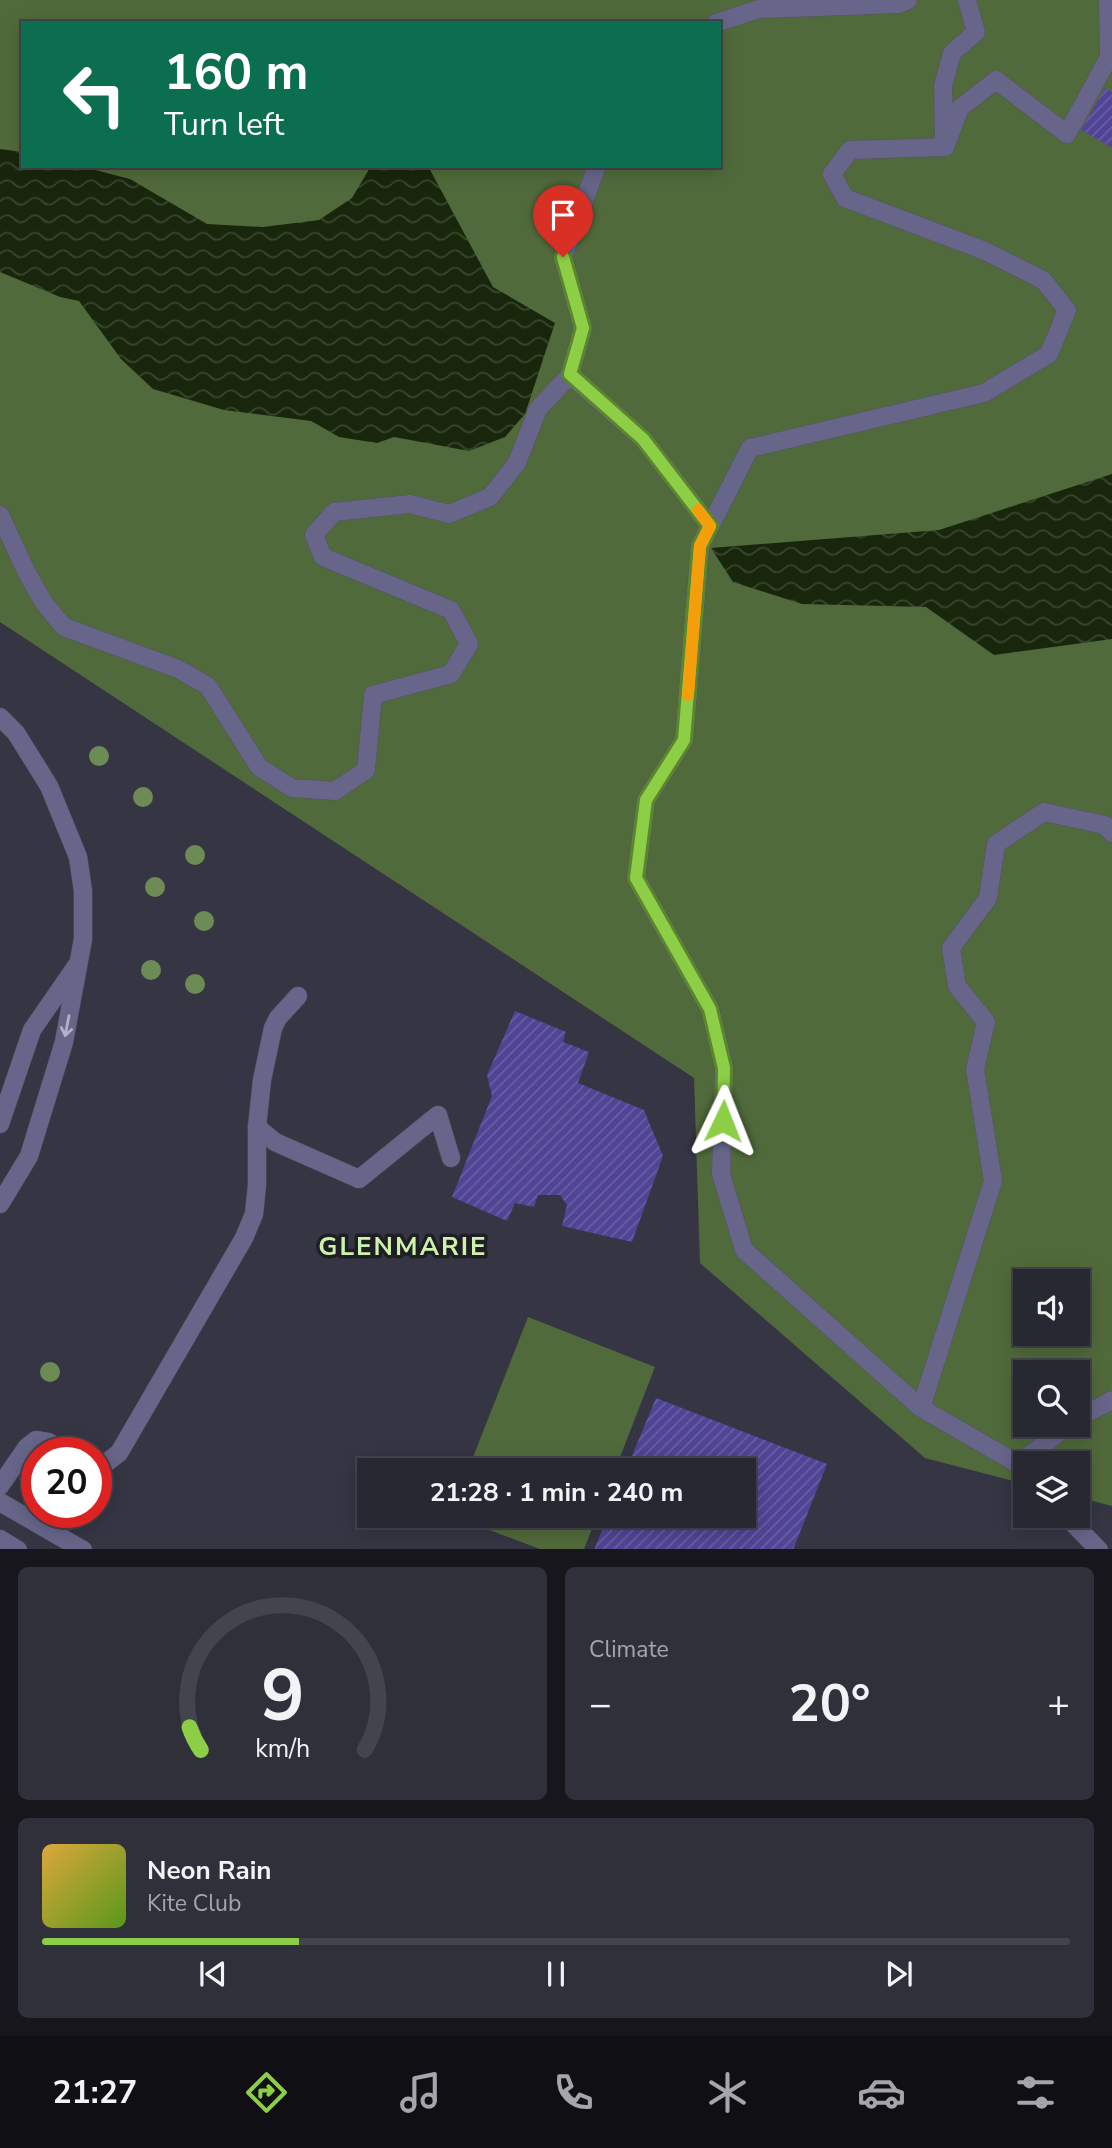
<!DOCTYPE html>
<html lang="en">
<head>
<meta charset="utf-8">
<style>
  body { margin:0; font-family:"Nunito Sans",sans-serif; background:#30303b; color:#f1f3f6; height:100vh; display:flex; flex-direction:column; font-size:26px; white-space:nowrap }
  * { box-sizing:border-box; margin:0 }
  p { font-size:23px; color:#a5a6ac }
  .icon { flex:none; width:38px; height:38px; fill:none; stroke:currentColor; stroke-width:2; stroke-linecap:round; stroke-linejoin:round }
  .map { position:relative; height:1549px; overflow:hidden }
  .side { display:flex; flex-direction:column; gap:18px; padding:18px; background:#16161c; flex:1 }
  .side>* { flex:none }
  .banner { position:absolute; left:21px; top:21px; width:700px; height:147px; border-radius:0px; box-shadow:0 4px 18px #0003,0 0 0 2px #44444e; background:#0b6e4f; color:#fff; overflow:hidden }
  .fabs { position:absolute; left:1013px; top:1269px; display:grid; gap:14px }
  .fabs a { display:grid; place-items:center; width:77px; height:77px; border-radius:0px; background:#282833; box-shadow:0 4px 18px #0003,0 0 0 2px #44444e; font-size:35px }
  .speed { position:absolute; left:21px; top:1437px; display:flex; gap:14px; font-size:35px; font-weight:700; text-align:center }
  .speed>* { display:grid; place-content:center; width:91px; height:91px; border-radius:50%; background:#282833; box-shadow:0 4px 18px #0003,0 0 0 2px #44444e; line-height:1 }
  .speed .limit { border:10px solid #d22; background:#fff; color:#111 }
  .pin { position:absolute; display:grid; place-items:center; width:60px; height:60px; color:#fff; margin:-72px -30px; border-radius:50% 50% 50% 0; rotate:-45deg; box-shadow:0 0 7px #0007 }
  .pin .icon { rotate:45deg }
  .me { position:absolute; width:77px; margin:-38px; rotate:2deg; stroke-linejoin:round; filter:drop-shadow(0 0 5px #0008) }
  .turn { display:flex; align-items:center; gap:24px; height:147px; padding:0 28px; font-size:32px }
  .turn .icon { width:91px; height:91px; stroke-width:2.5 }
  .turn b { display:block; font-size:49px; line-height:60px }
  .big { font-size:52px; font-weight:700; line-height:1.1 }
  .side .tile { flex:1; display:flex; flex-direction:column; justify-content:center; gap:10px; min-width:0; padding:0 24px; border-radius:10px; background:#30303b }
  .side .dial { align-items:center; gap:0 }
  .dial svg { height:182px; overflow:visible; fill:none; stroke:#44444e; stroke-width:7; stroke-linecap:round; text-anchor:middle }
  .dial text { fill:#f1f3f6; stroke:none }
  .song { display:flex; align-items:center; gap:21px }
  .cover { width:84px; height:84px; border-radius:10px; background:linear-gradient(135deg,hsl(40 70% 55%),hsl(90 70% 35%)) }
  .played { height:7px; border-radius:4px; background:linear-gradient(90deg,#8cce46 25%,#44444e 25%) }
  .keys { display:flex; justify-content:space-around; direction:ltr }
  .heat { display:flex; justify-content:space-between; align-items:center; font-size:38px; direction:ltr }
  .side .tiles { flex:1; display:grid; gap:18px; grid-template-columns:1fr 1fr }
  .tile:last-child { grid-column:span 2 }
  .trip { position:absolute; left:357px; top:1458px; width:399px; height:70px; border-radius:0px; background:#282833; box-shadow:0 4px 18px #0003,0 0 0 2px #44444e; font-weight:700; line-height:70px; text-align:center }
  .tab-bar { display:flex; height:112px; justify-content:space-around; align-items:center; background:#101014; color:#a5a6ac }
  .tab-bar .icon { width:49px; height:49px }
  .tab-bar .current { color:#8cce46 }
  .tab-bar b { font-size:32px; color:#f1f3f6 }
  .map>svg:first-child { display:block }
  .grass { fill:#516a3b; fill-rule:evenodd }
  .water { fill:url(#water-waves) }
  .building { fill:url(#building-hatch) }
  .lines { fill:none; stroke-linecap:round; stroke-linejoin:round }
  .minor-casing { stroke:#545361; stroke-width:19 }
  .minor { stroke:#67668a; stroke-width:18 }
  .tree { fill:#6d8c55 }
  .oneway { stroke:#b2b2c4 }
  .route-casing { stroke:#5b862e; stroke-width:18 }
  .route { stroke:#8cce46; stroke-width:12 }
  .slow { stroke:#f59e0b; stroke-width:12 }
  .labels { text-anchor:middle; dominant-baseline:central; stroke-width:7; stroke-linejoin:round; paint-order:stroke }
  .district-label { font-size:26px; font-weight:bold; letter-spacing:2px; fill:#ccf2ad; stroke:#1e1e24 }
</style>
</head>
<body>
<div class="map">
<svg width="1112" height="1550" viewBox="0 0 1112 1550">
  <defs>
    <pattern id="water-waves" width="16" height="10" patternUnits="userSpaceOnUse" patternTransform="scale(1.75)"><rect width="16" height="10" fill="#18270b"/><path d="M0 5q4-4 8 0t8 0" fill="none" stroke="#39462e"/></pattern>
    <pattern id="building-hatch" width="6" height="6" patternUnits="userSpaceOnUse" patternTransform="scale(1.75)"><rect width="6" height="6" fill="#504495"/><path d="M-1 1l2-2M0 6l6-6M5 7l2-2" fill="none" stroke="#695ea4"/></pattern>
  </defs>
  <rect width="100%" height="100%" fill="#363544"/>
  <g class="grass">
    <path d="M0,0H1112V1506L1078,1497V1463H1026L1025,1484L925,1458L700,1263L694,1078L0,622ZM23,23H719V166H23ZM1026,1281H1078V1334H1026ZM1026,1372H1078V1424H1026Z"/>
    <polygon points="528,1317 655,1367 615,1470 468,1470"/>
    <polygon points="452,1516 597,1516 584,1549 540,1549"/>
  </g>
  <g class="water">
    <polygon points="0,149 23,152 23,166 80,166 130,179 207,224 263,227 319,220 352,198 371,166 428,166 493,287 555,323 525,414 505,437 469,451 394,437 377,443 339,437 311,421 224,410 153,389 121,359 79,301 60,297 0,272"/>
    <polygon points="1112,474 1112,639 994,655 926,607 802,604 733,582 711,548 939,530"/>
  </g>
  <g class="building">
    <polygon points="1105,88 1112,92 1112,148 1081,130"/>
    <polygon points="515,1011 566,1032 563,1042 589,1052 578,1083 644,1110 663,1156 632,1242 562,1226 567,1205 560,1195 538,1195 534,1207 515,1203 507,1221 452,1197 492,1096 487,1075"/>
    <polygon points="656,1398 827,1464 793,1550 594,1550 608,1516 744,1516 744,1470 626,1470"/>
  </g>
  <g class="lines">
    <defs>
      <g id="minor">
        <polyline points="1108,0 1109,57 1112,60"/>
        <polyline points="716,23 759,9 899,4 908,0"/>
        <polyline points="1109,57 1067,134 996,80 960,108 945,147 850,150 832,174 845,198 985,251 1043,280 1067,310 1049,354 984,393 750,448 700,546 684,740 646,800 636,878 710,1009 724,1067 721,1174 744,1250 921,1408 993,1181 975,1069 986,1022 957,986 951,948 988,898 996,844 1044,812 1105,825 1112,833"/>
        <polyline points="944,137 943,86 952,53 976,32 967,0"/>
        <polyline points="597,166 563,257 583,328 570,375 643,439 710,526"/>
        <polyline points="0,515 27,573 44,603 64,627 178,669 208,686 259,767 292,788 335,791 366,770 373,695 451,674 469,644 451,610 323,557 314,535 334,512 410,504 449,514 490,497 517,463 538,409 570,375"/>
        <polyline points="0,717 16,733 49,786 78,857 83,891 83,939 64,1042 29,1156 0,1204"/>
        <polyline points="0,1124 32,1030 77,965"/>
        <polyline points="257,1127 275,1142 359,1179 438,1115 451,1158"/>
        <polyline points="921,1408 1018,1464 1026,1472"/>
        <polyline points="1078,1418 1112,1400"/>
        <polyline points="1018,1464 1070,1424"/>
        <polyline points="96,1465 102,1466 119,1453 244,1238 254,1214 257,1185 257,1127 262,1080 273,1028 278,1018 298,996"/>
        <polyline points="0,1486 27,1447 36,1440 48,1442 68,1452"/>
        <polyline points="0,1502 83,1550"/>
        <polyline points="1066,1516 1099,1550"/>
        <polyline points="0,1539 18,1550"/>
      </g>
    </defs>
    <use href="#minor" class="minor-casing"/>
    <use href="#minor" class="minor"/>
  </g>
  <g class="tree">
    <circle cx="99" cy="756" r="10"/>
    <circle cx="143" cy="797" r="10"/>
    <circle cx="195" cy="855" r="10"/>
    <circle cx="155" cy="887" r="10"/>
    <circle cx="204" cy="921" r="10"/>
    <circle cx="151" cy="970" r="10"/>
    <circle cx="195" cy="984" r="10"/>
    <circle cx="50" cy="1372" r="10"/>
  </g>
  <defs><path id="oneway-shaft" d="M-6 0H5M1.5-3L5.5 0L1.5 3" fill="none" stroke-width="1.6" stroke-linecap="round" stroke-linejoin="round" transform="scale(1.75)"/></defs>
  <use class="oneway" href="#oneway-shaft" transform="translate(67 1026) rotate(101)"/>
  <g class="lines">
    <defs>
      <polyline id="route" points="563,257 583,328 570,374 643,439 710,526 700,546 684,740 646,800 636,878 710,1009 724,1068 723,1121"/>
    </defs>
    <use href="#route" class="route-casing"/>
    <use href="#route" class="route"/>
    <polyline class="slow" points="688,695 700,546 710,526 698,510"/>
  </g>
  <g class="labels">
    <g class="district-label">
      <text x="403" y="1246">GLENMARIE</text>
    </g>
  </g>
</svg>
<div class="fabs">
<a><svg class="icon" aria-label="sound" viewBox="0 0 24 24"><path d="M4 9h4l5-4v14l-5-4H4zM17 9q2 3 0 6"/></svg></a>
<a><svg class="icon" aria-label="search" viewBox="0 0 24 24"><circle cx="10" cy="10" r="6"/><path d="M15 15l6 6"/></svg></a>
<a><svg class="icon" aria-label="layers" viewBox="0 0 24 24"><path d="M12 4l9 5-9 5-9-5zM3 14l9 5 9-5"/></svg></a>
</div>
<div class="speed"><div class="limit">20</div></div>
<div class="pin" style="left:563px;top:257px;background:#d93025"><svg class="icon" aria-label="arrive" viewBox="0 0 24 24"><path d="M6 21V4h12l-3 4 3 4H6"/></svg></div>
<svg class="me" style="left:723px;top:1121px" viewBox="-20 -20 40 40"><path d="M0-17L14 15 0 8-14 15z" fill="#8cce46" stroke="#fff" stroke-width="4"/></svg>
<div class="trip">21:28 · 1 min · 240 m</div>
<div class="banner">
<div class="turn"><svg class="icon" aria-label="left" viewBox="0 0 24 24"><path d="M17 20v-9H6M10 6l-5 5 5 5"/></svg><div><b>160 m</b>Turn left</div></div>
</div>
</div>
<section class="side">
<div class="tiles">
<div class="tile dial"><svg viewBox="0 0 100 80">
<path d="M14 69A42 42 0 1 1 86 69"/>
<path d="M14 69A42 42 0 0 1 9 59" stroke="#8cce46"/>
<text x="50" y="56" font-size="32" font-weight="700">9</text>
<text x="50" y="72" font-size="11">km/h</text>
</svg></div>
<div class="tile"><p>Climate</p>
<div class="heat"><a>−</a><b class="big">20°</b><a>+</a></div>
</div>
<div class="tile">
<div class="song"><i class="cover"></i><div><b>Neon Rain</b><p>Kite Club</p></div></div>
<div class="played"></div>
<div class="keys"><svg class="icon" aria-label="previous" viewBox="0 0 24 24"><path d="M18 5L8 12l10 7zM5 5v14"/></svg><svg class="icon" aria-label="pause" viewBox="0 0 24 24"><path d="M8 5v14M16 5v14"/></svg><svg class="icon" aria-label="next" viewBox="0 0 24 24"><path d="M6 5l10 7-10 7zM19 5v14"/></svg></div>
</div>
</div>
</section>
<nav class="tab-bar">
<b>21:27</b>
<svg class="icon current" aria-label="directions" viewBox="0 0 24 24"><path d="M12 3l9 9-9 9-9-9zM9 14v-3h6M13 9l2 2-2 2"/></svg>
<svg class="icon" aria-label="music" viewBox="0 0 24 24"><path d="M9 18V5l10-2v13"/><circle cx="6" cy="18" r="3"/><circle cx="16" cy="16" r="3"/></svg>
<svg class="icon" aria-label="phone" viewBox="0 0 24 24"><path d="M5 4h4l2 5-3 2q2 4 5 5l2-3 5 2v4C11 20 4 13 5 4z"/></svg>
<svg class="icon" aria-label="climate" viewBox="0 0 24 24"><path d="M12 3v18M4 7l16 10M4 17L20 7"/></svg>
<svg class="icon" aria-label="car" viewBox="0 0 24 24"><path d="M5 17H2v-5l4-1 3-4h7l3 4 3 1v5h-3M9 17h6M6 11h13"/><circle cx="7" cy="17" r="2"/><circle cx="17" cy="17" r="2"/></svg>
<svg class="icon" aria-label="filters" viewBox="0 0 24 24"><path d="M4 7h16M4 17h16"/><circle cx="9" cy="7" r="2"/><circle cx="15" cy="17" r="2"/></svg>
</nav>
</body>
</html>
